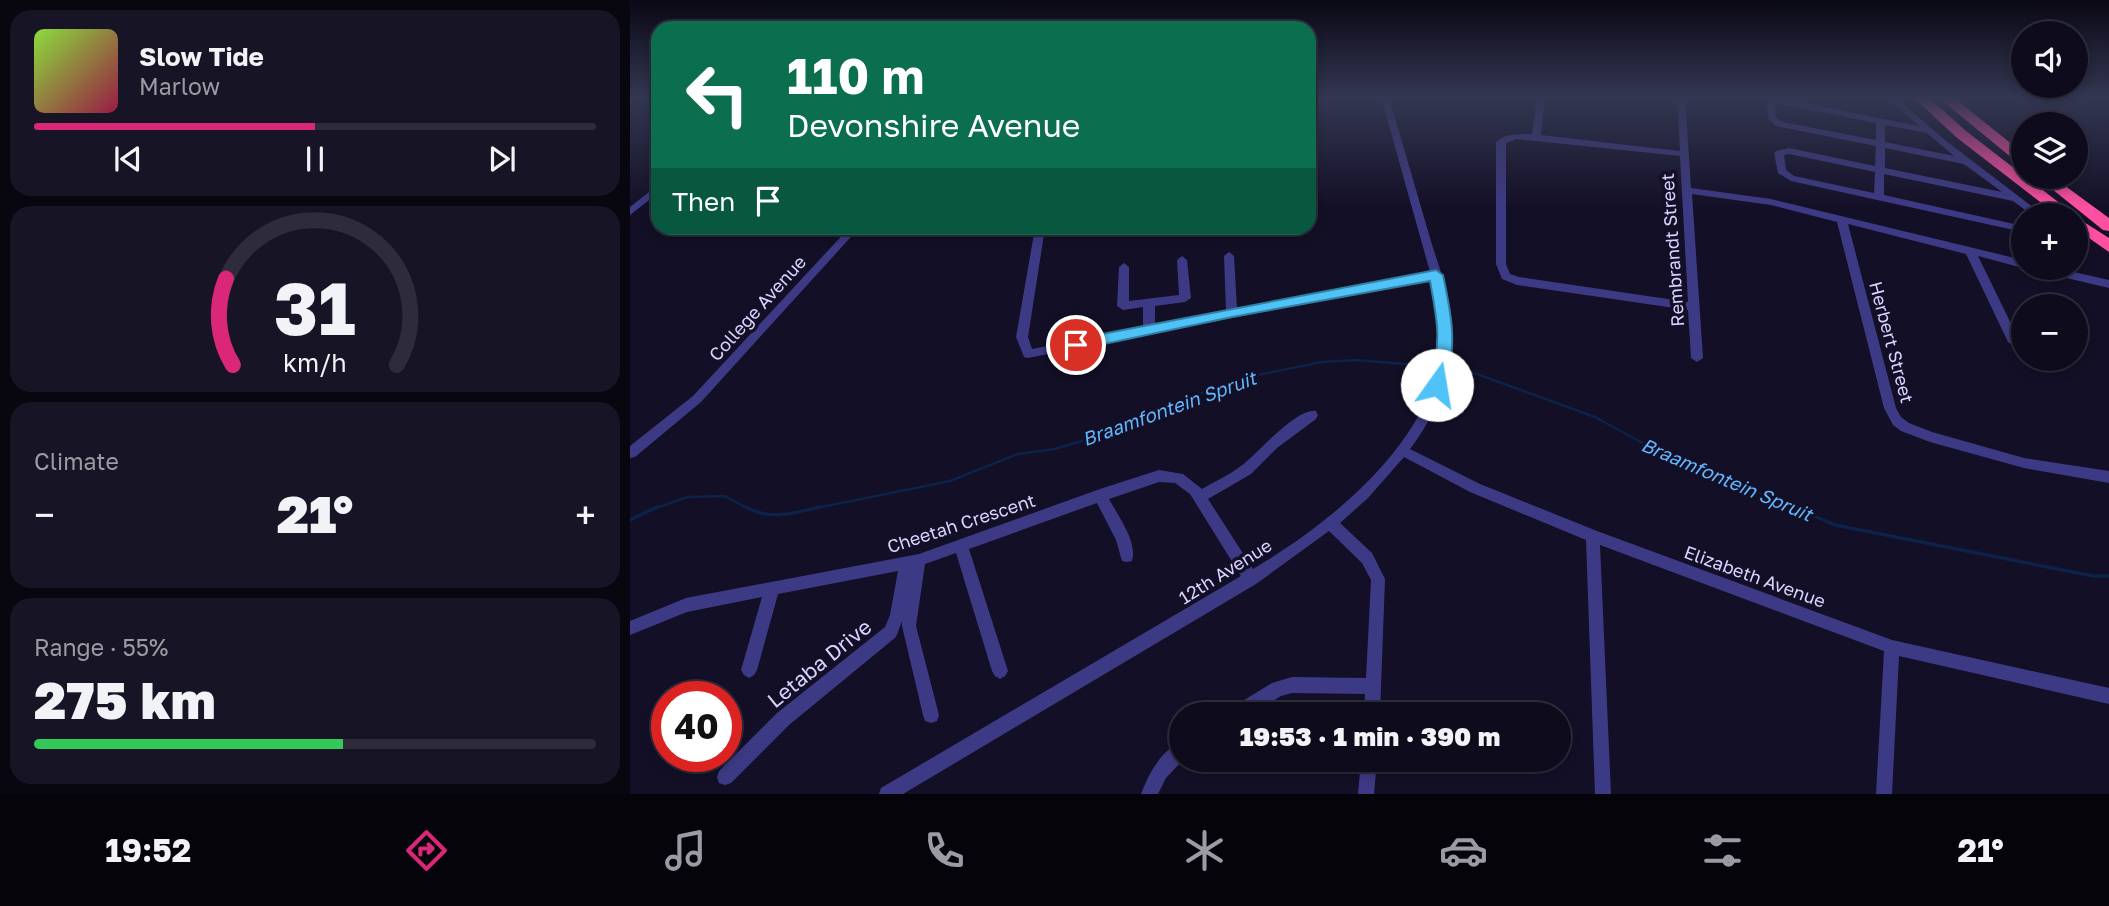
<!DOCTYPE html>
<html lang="en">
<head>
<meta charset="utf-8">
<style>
  body { margin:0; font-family:"Golos Text",sans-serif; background:#171425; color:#f1f3f6; height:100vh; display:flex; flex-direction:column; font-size:26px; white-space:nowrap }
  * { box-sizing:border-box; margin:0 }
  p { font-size:23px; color:#9b9ba3 }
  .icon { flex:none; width:38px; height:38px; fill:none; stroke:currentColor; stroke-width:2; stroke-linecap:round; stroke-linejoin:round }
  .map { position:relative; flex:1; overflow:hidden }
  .sheet { display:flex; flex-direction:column; gap:10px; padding:10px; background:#08060f; width:630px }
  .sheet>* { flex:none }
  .banner { position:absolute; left:21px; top:21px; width:665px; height:214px; border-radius:21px; box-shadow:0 4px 10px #0003,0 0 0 2px #2e2b3b; background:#0b6e4f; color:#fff; overflow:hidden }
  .fabs { position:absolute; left:1381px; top:21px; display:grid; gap:14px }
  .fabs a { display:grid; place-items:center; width:77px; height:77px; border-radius:50%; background:#0e0b1c; box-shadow:0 4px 10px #0003,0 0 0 2px #2e2b3b; font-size:35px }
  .speed { position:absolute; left:21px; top:681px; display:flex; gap:14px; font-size:35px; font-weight:700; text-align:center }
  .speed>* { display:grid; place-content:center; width:91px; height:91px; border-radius:50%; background:#0e0b1c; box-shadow:0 4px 10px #0003,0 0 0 2px #2e2b3b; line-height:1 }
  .speed .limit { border:10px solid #d22; background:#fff; color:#111 }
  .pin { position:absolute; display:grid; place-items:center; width:60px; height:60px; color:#fff; margin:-30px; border:4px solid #fff; border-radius:50%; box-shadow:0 2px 7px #0007 }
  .me { position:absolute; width:77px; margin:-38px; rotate:13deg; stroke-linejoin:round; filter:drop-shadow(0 0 5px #0008) }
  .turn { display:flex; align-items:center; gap:24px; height:147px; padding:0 21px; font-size:32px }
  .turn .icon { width:91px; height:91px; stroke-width:2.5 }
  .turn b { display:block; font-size:49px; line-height:60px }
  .then { display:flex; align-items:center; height:66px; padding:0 21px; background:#0003; gap:14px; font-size:26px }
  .big { font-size:52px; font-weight:800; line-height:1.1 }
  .sheet .tile { flex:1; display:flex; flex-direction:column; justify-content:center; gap:10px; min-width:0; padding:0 24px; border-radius:21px; background:#171425 }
  .sheet .dial { align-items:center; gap:0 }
  .dial svg { height:182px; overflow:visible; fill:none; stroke:#2e2b3b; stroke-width:7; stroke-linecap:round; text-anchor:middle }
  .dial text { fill:#f1f3f6; stroke:none }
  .song { display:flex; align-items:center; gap:21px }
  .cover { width:84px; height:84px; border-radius:10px; background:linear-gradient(135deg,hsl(90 70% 55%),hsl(340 70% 35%)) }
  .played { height:7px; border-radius:4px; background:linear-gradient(90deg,#db2777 50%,#2e2b3b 50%) }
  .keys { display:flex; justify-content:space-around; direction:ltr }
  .heat { display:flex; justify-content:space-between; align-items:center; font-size:38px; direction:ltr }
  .charge { height:10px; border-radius:5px; background:linear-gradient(90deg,#34c759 55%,#2e2b3b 0) }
  .trip { position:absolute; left:539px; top:702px; width:402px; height:70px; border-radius:35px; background:#0e0b1c; box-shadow:0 4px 10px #0003,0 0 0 2px #2e2b3b; font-weight:800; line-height:70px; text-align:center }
  .tab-bar { display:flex; height:112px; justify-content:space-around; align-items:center; background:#06040b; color:#9b9ba3 }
  .tab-bar .icon { width:49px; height:49px }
  .tab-bar .on { color:#db2777 }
  .tab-bar b { font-size:32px; color:#f1f3f6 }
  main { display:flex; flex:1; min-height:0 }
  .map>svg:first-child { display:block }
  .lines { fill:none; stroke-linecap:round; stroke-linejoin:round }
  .stream-far1 { stroke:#0c2248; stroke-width:2.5 }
  .stream { stroke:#0c2248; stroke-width:3.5 }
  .minor { fill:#3d3a85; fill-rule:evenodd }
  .highway { fill:#ff4fa3; fill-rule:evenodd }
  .route { fill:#4fc3f7; stroke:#337fa1; stroke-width:2 }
  .labels { text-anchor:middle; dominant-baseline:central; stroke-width:7; stroke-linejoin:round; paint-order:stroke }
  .street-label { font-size:18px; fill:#d9d4ff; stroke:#130f26 }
  .water-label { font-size:19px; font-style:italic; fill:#62b6ff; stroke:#130f26 }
  .near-street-label { font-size:21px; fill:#d9d4ff; stroke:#130f26 }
</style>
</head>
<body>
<main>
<section class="sheet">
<div class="tile">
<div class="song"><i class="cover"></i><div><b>Slow Tide</b><p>Marlow</p></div></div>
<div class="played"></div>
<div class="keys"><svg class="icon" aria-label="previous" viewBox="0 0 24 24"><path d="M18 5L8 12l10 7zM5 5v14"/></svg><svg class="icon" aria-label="pause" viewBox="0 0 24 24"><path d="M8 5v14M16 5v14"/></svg><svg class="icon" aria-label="next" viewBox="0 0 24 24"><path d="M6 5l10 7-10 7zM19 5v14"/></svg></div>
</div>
<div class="tile dial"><svg viewBox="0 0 100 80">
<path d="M14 69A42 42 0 1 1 86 69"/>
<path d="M14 69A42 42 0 0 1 11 31" stroke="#db2777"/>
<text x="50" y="56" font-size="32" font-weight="700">31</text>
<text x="50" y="72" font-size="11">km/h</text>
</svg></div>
<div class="tile"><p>Climate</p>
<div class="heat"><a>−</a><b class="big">21°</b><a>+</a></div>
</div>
<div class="tile"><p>Range · 55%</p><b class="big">275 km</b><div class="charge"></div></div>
</section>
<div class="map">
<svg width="1479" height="794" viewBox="0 0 1479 794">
  <rect width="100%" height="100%" fill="#130f26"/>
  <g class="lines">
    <g class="stream-far1">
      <polyline points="817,367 833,369 965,417 1029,452 1167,509"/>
      <polyline points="23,509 58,497 95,496 119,509"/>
      <polyline points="182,509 320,481 388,454 425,449 465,437 594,384 622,376 692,362 726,360 811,367"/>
    </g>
    <g class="stream">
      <path d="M116,507C140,521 164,513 190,507"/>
      <polyline points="1163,507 1205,525 1463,576 1479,576"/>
      <polyline points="0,520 27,507"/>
    </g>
    <g class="minor">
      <path d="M751,97H759C772,142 785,186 798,231C805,257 816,282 820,308C829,357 810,410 780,449L850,484L967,531L1262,640L1479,688V704L1269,656L1262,794H1246L1254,651L970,545L981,794H965L956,540L840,492L774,457L738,498L710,523L742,553L755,579L750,714H734L735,694L662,693L651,696L622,714H599L601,708L642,683L662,677L736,678L741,580L732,563L699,531L626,584L273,794H249L251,788L611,576L560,494L545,483L529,482L479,499C488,516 508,542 502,561L497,562L492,561L486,540L467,503L339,549L378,671L375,676L370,679L365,676L362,671L326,553L295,564L286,626L309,715L307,721L301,723L295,721L293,715L272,626V621L266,637L159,725L101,783L95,785L89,783L87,777L89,771L147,713L255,627L260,615L268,571L148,594L127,670L124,675L119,678L114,675L111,670L132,597L57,612L0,635V621L56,598L289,554L470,489L529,470L553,474L572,489C584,482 599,475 611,466C626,455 667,407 686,411L688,415L686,419L647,448L621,474L578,499L623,569C694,527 787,454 807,369C814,339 811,309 802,279L398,358L394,357L386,337L405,228H415L398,337L402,349L513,327V307L493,310L487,306L489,267L494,263L499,267V301L549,295L547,260L552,256L557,260L561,298L555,302L525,306V325L596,311L594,256L599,252L604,256L607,309L800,272Z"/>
      <path d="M907,97H915L911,135L1050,151L1047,97H1055L1061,188L1141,199L1393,260V268L1348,256L1390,342L1384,346L1378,342L1336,254L1218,224L1266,408L1271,417L1279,423L1302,432L1394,458L1479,471V483L1394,468L1300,442L1271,431L1263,425L1254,408L1207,222L1141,205L1062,194L1073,358L1067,362L1061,358L1058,310L887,285L872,279L866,264V142C876,133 889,134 902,134ZM887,139L1050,156L1058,302L889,277L880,274L876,264V143Z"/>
      <path d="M1256,97H1265L1315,140L1413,215H1402L1383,201L1254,174V195L1393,226V232L1161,181L1148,173L1144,153L1146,151L1159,148L1245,166L1246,146L1146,126L1138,118L1137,101L1150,98L1289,126ZM1150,104L1246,123V140L1152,122L1146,117L1145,105ZM1255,125L1297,133L1324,156L1255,142ZM1255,148L1334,164L1372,192L1255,168ZM1159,154L1245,172L1244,193L1164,176L1156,170L1154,155Z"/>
      <polygon points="28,185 28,193 0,215 0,207"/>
      <polygon points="219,228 229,228 71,402 5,457 0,458 0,446 63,396"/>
      <polygon points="1406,268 1426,268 1479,280 1479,288 1411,272"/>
      <path d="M551,742V760H553L536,778L528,794H511C518,775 531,750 551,742Z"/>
      <polygon points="731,760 747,760 744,794 728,794"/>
    </g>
    <g class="highway">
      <polygon points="1283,97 1298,97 1336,131 1445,215 1427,215 1326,137"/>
      <polygon points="1308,97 1323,97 1393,153 1393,164 1388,163"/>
      <polygon points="1407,177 1423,177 1479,218 1479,231 1473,230"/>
      <polygon points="1446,217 1479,238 1479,252 1446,229"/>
    </g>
  </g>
  <linearGradient id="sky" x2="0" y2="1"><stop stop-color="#0a0815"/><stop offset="0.47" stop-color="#333752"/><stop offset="1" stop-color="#333752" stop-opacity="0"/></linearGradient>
  <rect width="1479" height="208" fill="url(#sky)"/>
  <path class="route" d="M806,270L813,275C820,309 827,339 818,374C816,382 816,388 807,391L799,385C812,340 808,325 800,281L602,317L446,350L439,345L446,339Z"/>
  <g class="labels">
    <g class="street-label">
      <text transform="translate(1042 250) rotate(-94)">Rembrandt Street</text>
      <text transform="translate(127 308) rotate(-48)">College Avenue</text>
      <text transform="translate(1262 342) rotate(75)">Herbert Street</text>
      <text transform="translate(331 523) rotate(-18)">Cheetah Crescent</text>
      <text transform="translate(595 571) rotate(-32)">12th Avenue</text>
      <text transform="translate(1125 576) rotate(20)">Elizabeth Avenue</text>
    </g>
    <g class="water-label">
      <text transform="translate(539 408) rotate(-20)">Braamfontein Spruit</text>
      <text transform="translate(1097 479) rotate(23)">Braamfontein Spruit</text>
    </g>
    <g class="near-street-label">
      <text transform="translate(189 663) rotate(-39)">Letaba Drive</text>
    </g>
  </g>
</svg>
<div class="fabs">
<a><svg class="icon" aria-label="sound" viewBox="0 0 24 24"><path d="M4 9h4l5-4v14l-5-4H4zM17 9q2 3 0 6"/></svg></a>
<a><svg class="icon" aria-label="layers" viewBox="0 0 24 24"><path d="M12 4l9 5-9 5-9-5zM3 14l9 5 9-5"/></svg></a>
<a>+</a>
<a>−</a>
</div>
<div class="speed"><div class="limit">40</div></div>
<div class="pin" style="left:446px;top:345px;background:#d93025"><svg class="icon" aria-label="arrive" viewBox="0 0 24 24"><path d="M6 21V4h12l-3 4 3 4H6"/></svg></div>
<svg class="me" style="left:807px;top:385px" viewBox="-20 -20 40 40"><circle r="19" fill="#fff"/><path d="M0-13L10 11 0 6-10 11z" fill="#4fc3f7"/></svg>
<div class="trip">19:53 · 1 min · 390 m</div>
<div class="banner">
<div class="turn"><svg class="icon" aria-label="left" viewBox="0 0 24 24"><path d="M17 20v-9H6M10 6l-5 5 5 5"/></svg><div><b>110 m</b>Devonshire Avenue</div></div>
<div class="then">Then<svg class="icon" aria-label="arrive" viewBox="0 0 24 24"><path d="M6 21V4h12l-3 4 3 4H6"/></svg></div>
</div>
</div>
</main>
<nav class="tab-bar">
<b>19:52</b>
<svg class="icon on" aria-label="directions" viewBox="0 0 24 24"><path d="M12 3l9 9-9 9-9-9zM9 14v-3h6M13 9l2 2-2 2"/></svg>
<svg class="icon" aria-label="music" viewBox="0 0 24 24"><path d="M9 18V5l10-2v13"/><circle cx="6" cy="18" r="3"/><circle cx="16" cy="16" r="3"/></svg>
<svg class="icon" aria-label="phone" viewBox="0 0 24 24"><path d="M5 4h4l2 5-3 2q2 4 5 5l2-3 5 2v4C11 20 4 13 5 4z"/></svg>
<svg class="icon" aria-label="climate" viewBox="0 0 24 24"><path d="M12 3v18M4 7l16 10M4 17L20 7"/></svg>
<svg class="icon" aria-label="car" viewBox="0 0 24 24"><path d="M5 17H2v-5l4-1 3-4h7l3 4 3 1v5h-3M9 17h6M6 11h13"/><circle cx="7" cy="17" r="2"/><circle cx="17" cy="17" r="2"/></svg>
<svg class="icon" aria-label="filters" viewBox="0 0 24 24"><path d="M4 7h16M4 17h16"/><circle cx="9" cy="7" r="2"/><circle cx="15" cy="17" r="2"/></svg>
<b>21°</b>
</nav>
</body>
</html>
